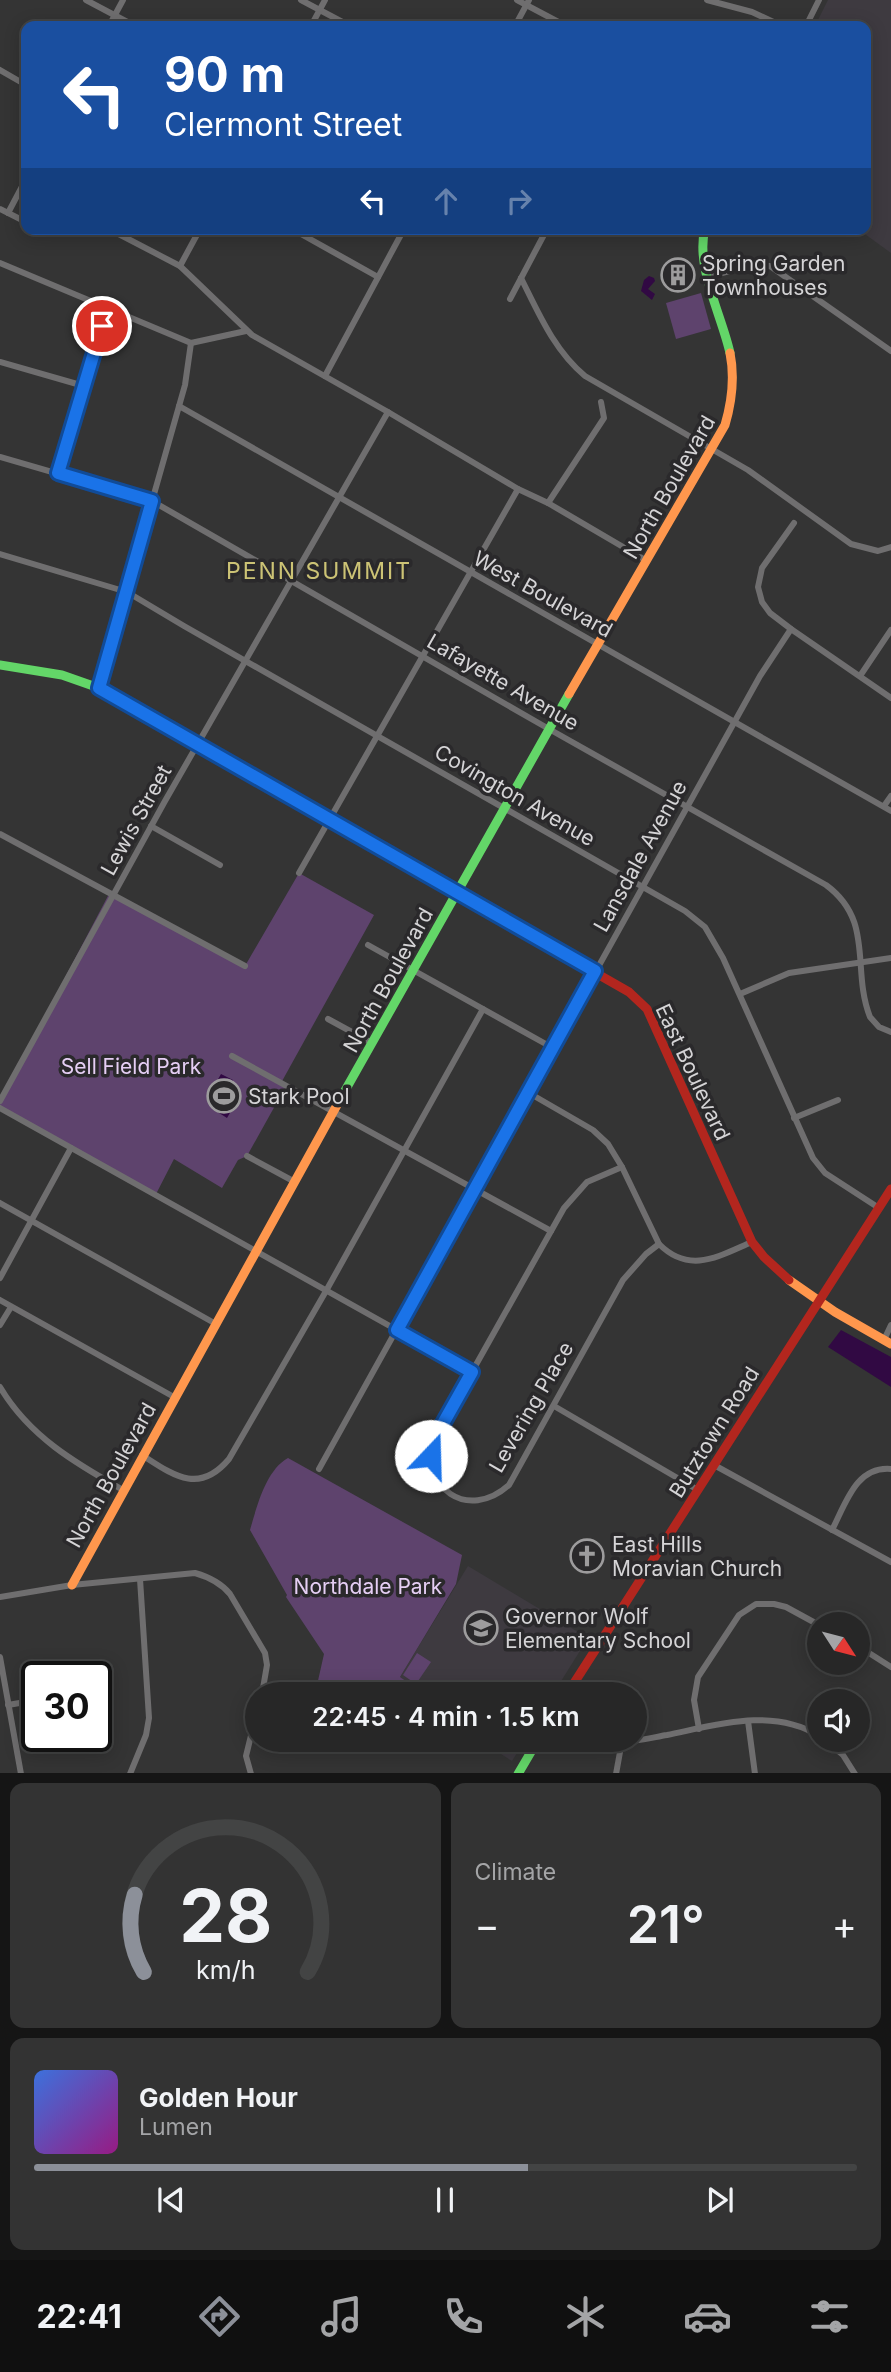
<!DOCTYPE html>
<html lang="en">
<head>
<meta charset="utf-8">
<style>
  body { margin:0; font-family:Inter,sans-serif; background:#333; color:#f1f3f6; height:100vh; display:flex; flex-direction:column; font-size:26px; white-space:nowrap }
  * { box-sizing:border-box; margin:0 }
  p { font-size:23px; color:#a4a5a7 }
  .icon { flex:none; width:38px; height:38px; fill:none; stroke:currentColor; stroke-width:2; stroke-linecap:round; stroke-linejoin:round }
  .map { position:relative; height:1773px; overflow:hidden }
  .drawer { display:flex; flex-direction:column; gap:10px; padding:10px; background:#151515; flex:1 }
  .drawer>* { flex:none }
  .banner { position:absolute; left:21px; top:21px; width:850px; height:214px; border-radius:14px; box-shadow:0 4px 18px #0003,0 0 0 2px #434444; background:#1a4fa0; color:#fff; overflow:hidden }
  .needle { width:46px; rotate:126deg }
  .controls { position:absolute; left:807px; top:1612px; display:grid; gap:14px }
  .controls a { display:grid; place-items:center; width:63px; height:63px; border-radius:50%; background:#272727; box-shadow:0 4px 18px #0003,0 0 0 2px #434444; font-size:35px }
  .speed { position:absolute; left:21px; top:1661px; display:flex; gap:14px; font-size:35px; font-weight:700; text-align:center }
  .speed>* { display:grid; place-content:center; width:91px; height:91px; border-radius:50%; background:#272727; box-shadow:0 4px 18px #0003,0 0 0 2px #434444; line-height:1 }
  .speed .limit { border:4px solid #111; border-radius:10px; background:#fff; color:#111 }
  .pin { position:absolute; display:grid; place-items:center; width:60px; height:60px; color:#fff; margin:-30px; border:4px solid #fff; border-radius:50%; box-shadow:0 2px 7px #0007 }
  .me { position:absolute; width:77px; margin:-38px; rotate:21deg; stroke-linejoin:round; filter:drop-shadow(0 0 5px #0008) }
  .turn { display:flex; align-items:center; gap:24px; height:147px; padding:0 28px; font-size:32px }
  .turn .icon { width:91px; height:91px; stroke-width:2.5 }
  .turn b { display:block; font-size:49px; line-height:60px }
  .lanes { display:flex; align-items:center; height:66px; padding:0 28px; background:#0003; justify-content:center; gap:35px; direction:ltr }
  .lanes .off { opacity:.35 }
  .big { font-size:52px; font-weight:600; line-height:1.1 }
  .drawer .widget { flex:1; display:flex; flex-direction:column; justify-content:center; gap:10px; min-width:0; padding:0 24px; border-radius:14px; background:#333 }
  .drawer .dial { align-items:center; gap:0 }
  .dial svg { height:182px; overflow:visible; fill:none; stroke:#434444; stroke-width:7; stroke-linecap:round; text-anchor:middle }
  .dial text { fill:#f1f3f6; stroke:none }
  .song { display:flex; align-items:center; gap:21px }
  .cover { width:84px; height:84px; border-radius:10px; background:linear-gradient(135deg,hsl(220 70% 55%),hsl(310 70% 35%)) }
  .played { height:7px; border-radius:4px; background:linear-gradient(90deg,#8c9099 60%,#434444 60%) }
  .keys { display:flex; justify-content:space-around; direction:ltr }
  .heat { display:flex; justify-content:space-between; align-items:center; font-size:38px; direction:ltr }
  .drawer .tiles { flex:1; display:grid; gap:10px; grid-template-columns:1fr 1fr }
  .widget:last-child { grid-column:span 2 }
  .trip { position:absolute; left:245px; top:1682px; width:402px; height:70px; border-radius:35px; background:#272727; box-shadow:0 4px 18px #0003,0 0 0 2px #434444; font-weight:600; line-height:70px; text-align:center }
  .tab-bar { display:flex; height:112px; justify-content:space-around; align-items:center; background:#101010; color:#a4a5a7 }
  .tab-bar .icon { width:49px; height:49px }
  .tab-bar .on { color:#8c9099 }
  .tab-bar b { font-size:32px; color:#f1f3f6 }
  .map>svg:first-child { display:block }
  .built { fill:#3e3a40 }
  .green { fill:#5e436d }
  .water { fill:#310943 }
  .lines { fill:none; stroke-linecap:round; stroke-linejoin:round }
  .street { stroke:#6f6e6f; stroke-width:6 }
  .fast { stroke:#63d668; stroke-width:9 }
  .slow { stroke:#ff974d; stroke-width:9 }
  .jam { stroke:#b3261e; stroke-width:9 }
  .route-casing { stroke:#114b97; stroke-width:18 }
  .route { stroke:#1a73e8; stroke-width:12 }
  .labels { text-anchor:middle; dominant-baseline:central; stroke-width:7; stroke-linejoin:round; paint-order:stroke }
  .poi-label { font-size:21px; fill:#d5d4d6; stroke:#2a292b; text-anchor:start }
  .street-label { font-size:21px; fill:#d5d4d6; stroke:#2a292b }
  .park-label { font-size:21px; fill:#e5cef4; stroke:#2a292b }
  .neighbourhood-label { font-size:23px; letter-spacing:2px; fill:#ccc375; stroke:#2a292b }
</style>
</head>
<body>
<div class="map">
<svg width="891" height="1774" viewBox="0 0 891 1774">
  <rect width="100%" height="100%" fill="#343434"/>
  <g class="built">
    <polygon points="828,0 891,0 891,253 858,229 866,229 866,26 815,26"/>
    <polygon points="468,1566 588,1638 553,1694 422,1694 400,1677"/>
    <polygon points="479,1740 525,1740 512,1761"/>
  </g>
  <g class="green">
    <polygon points="701,293 711,329 676,339 666,303"/>
    <polygon points="299,873 374,915 281,1083 286,1086 247,1156 238,1160 222,1188 174,1159 155,1196 0,1108 0,1101 109,894 245,966"/>
    <path d="M288,1458L462,1555L456,1584L400,1677L419,1690L416,1694H315L324,1654L286,1597L287,1595L250,1530C257,1506 266,1470 288,1458Z"/>
    <polygon points="417,1653 431,1662 416,1684 403,1675"/>
    <polygon points="357,1740 390,1740 383,1753"/>
  </g>
  <g class="water">
    <polygon points="649,276 654,278 655,281 648,289 655,294 652,300 641,291 644,280"/>
    <polygon points="221,1074 233,1080 228,1091 239,1097 227,1118 216,1111 221,1101 209,1095"/>
    <polygon points="841,1330 891,1357 891,1387 828,1347"/>
  </g>
  <g class="lines">
    <g class="street">
      <polyline points="86,0 135,26"/>
      <polyline points="301,0 350,26"/>
      <polyline points="517,0 566,26"/>
      <polyline points="707,0 752,12 782,26"/>
      <polyline points="109,26 123,0"/>
      <polyline points="311,26 325,0"/>
      <polyline points="515,26 529,0"/>
      <polyline points="806,26 819,0"/>
      <polyline points="0,70 26,85"/>
      <polyline points="0,209 26,222"/>
      <polyline points="8,213 26,179"/>
      <polyline points="42,229 49,231 60,229"/>
      <polyline points="109,229 180,266 252,335 388,412 518,489 548,503 647,561"/>
      <polyline points="292,229 378,277"/>
      <polyline points="0,263 191,343 246,331"/>
      <polyline points="180,266 200,229"/>
      <polyline points="707,277 752,265 770,266 891,351"/>
      <path d="M521,278C539,314 554,350 585,376L748,470L851,544L878,551L891,547"/>
      <polyline points="510,299 547,229"/>
      <polyline points="0,362 84,386"/>
      <polyline points="325,376 404,229"/>
      <polyline points="179,406 891,811"/>
      <path d="M0,457L152,501L549,729L826,885C875,921 851,969 870,1017L879,1027L891,1032"/>
      <polyline points="59,473 107,308"/>
      <polyline points="548,503 604,418 601,402"/>
      <polyline points="794,523 762,568 758,587 762,602 770,613 791,629 891,698"/>
      <polyline points="0,554 127,592 184,626 685,911 705,927 723,958 813,1158 825,1173 879,1208"/>
      <polyline points="860,676 891,630"/>
      <polyline points="99,688 185,385 191,343"/>
      <polyline points="884,806 891,796"/>
      <polyline points="151,826 220,865"/>
      <polyline points="0,834 245,966"/>
      <polyline points="299,873 518,489"/>
      <polyline points="368,945 553,1048"/>
      <polyline points="740,994 789,973 891,958"/>
      <polyline points="328,1019 372,1043"/>
      <polyline points="232,1056 551,1231"/>
      <path d="M529,1093L593,1130L608,1144L622,1167L659,1244C690,1275 719,1256 752,1242"/>
      <polyline points="0,1101 165,801 388,412"/>
      <polyline points="0,1108 472,1372"/>
      <polyline points="794,1118 838,1100"/>
      <polyline points="247,1156 295,1182"/>
      <path d="M622,1167L587,1182L564,1208L436,1436C418,1488 468,1522 509,1485L623,1280L646,1254L659,1244"/>
      <polyline points="0,1203 216,1324"/>
      <polyline points="0,1278 71,1148"/>
      <polyline points="0,1300 174,1397"/>
      <polyline points="0,1325 11,1307"/>
      <polyline points="884,1340 891,1325"/>
      <path d="M0,1387C29,1436 75,1463 123,1490"/>
      <polyline points="554,1406 698,1490"/>
      <path d="M142,1455C173,1475 199,1495 229,1459L326,1291L483,1009"/>
      <polyline points="714,1465 891,1562"/>
      <polyline points="319,1469 760,676 791,629"/>
      <path d="M832,1530C846,1503 856,1466 891,1469"/>
      <path d="M0,1597L72,1585L195,1573C209,1577 221,1583 230,1594L265,1653L267,1665L262,1694"/>
      <polyline points="858,1646 891,1667"/>
      <polyline points="0,1657 21,1774"/>
      <polyline points="8,1705 37,1700"/>
      <polyline points="748,1721 755,1774"/>
      <polyline points="699,1729 694,1700 698,1677 739,1615 756,1604 774,1604 786,1607 819,1625"/>
      <path d="M614,1740C632,1743 649,1738 667,1735C716,1725 773,1707 819,1736"/>
      <polyline points="825,1740 843,1755 855,1774"/>
      <polyline points="130,1774 146,1735 149,1718 140,1579"/>
      <polyline points="251,1774 246,1756 257,1711"/>
      <polyline points="616,1774 622,1741"/>
    </g>
    <g class="fast">
      <path d="M705,229C695,266 722,316 730,353"/>
      <polyline points="0,665 62,675 99,688 538,940"/>
      <polyline points="342,1096 569,694"/>
      <polyline points="518,1774 538,1740"/>
    </g>
    <g class="slow">
      <path d="M569,694L725,425C732,401 735,378 730,353"/>
      <polyline points="789,1280 835,1312 891,1344"/>
      <polyline points="72,1585 342,1096"/>
    </g>
    <g class="jam">
      <polyline points="538,940 629,992 647,1009 752,1242 764,1257 789,1280"/>
      <polyline points="567,1694 891,1189"/>
    </g>
  </g>
  <g class="lines">
    <defs>
      <polyline id="route" points="102,326 58,473 152,501 99,688 595,971 397,1330 472,1372 436,1436 431,1456"/>
    </defs>
    <use href="#route" class="route-casing"/>
    <use href="#route" class="route"/>
  </g>
  <defs>
    <symbol id="building-ring" viewBox="-11 -11 22 22"><circle r="9.5" fill="#2a292b" stroke="#9d9c9d" stroke-width="1.5"/><path d="M-4-6H4V6H1V3H-1V6H-4ZM-2.5-4.3h1.7v1.8h-1.7ZM.8-4.3h1.7v1.8H.8ZM-2.5-1h1.7V.8h-1.7ZM.8-1h1.7V.8H.8Z" fill="#9d9c9d"/></symbol>
    <symbol id="stadium-ring" viewBox="-11 -11 22 22"><circle r="9.5" fill="#2a292b" stroke="#9d9c9d" stroke-width="1.5"/><path d="M0-5a6.5 5 0 1 0 0 10a6.5 5 0 1 0 0-10ZM-3.5-1.8h7v3.6h-7Z" fill="#9d9c9d"/></symbol>
    <symbol id="church-ring" viewBox="-11 -11 22 22"><circle r="9.5" fill="#2a292b" stroke="#9d9c9d" stroke-width="1.5"/><path d="M-1.2-6h2.4v3.5h3.3v2.4h-3.3V6h-2.4V-.1h-3.3v-2.4h3.3Z" fill="#9d9c9d"/></symbol>
    <symbol id="school-ring" viewBox="-11 -11 22 22"><circle r="9.5" fill="#2a292b" stroke="#9d9c9d" stroke-width="1.5"/><path d="M0-5L7-2L0 1L-7-2ZM-4 1L0 2.5L4 1V4Q0 6-4 4Z" fill="#9d9c9d"/></symbol>
  </defs>
  <g fill-rule="evenodd">
    <use href="#building-ring" x="659" y="256" width="38" height="38"/>
    <use href="#stadium-ring" x="205" y="1077" width="38" height="38"/>
    <use href="#church-ring" x="568" y="1537" width="38" height="38"/>
    <use href="#school-ring" x="462" y="1609" width="38" height="38"/>
  </g>
  <g class="labels">
    <g class="poi-label">
      <text x="702" y="263">Spring Garden<tspan x="702" dy="24">Townhouses</tspan></text>
      <text x="248" y="1096">Stark Pool</text>
      <text x="612" y="1544">East Hills<tspan x="612" dy="24">Moravian Church</tspan></text>
      <text x="505" y="1616">Governor Wolf<tspan x="505" dy="24">Elementary School</tspan></text>
    </g>
    <g class="street-label">
      <text transform="translate(669 487) rotate(-60)">North Boulevard</text>
      <text transform="translate(543 594) rotate(29)">West Boulevard</text>
      <text transform="translate(503 682) rotate(30)">Lafayette Avenue</text>
      <text transform="translate(515 795) rotate(30)">Covington Avenue</text>
      <text transform="translate(136 820) rotate(-61)">Lewis Street</text>
      <text transform="translate(640 856) rotate(-61)">Lansdale Avenue</text>
      <text transform="translate(388 980) rotate(-61)">North Boulevard</text>
      <text transform="translate(693 1072) rotate(65)">East Boulevard</text>
      <text transform="translate(531 1407) rotate(-60)">Levering Place</text>
      <text transform="translate(714 1432) rotate(-58)">Butztown Road</text>
      <text transform="translate(111 1475) rotate(-61)">North Boulevard</text>
    </g>
    <g class="park-label">
      <text x="131" y="1066">Sell Field Park</text>
      <text x="368" y="1586">Northdale Park</text>
    </g>
    <g class="neighbourhood-label">
      <text x="319" y="571">PENN SUMMIT</text>
    </g>
  </g>
</svg>
<div class="controls">
<a><svg class="needle" viewBox="-14 -14 28 28"><path d="M0-13l5 13h-10z" fill="#e53935"/><path d="M0 13l5-13h-10z" fill="#a4a5a7"/></svg></a>
<a><svg class="icon" aria-label="sound" viewBox="0 0 24 24"><path d="M4 9h4l5-4v14l-5-4H4zM17 9q2 3 0 6"/></svg></a>
</div>
<div class="speed"><div class="limit">30</div></div>
<div class="pin" style="left:102px;top:326px;background:#d93025"><svg class="icon" aria-label="arrive" viewBox="0 0 24 24"><path d="M6 21V4h12l-3 4 3 4H6"/></svg></div>
<svg class="me" style="left:431px;top:1456px" viewBox="-20 -20 40 40"><circle r="19" fill="#fff"/><path d="M0-13L10 11 0 6-10 11z" fill="#1a73e8"/></svg>
<div class="trip">22:45 · 4 min · 1.5 km</div>
<div class="banner">
<div class="turn"><svg class="icon" aria-label="left" viewBox="0 0 24 24"><path d="M17 20v-9H6M10 6l-5 5 5 5"/></svg><div><b>90 m</b>Clermont Street</div></div>
<div class="lanes"><svg class="icon" aria-label="left" viewBox="0 0 24 24"><path d="M17 20v-9H6M10 6l-5 5 5 5"/></svg><svg class="icon off" aria-label="ahead" viewBox="0 0 24 24"><path d="M12 20V5M6 11l6-6 6 6"/></svg><svg class="icon off" aria-label="right" viewBox="0 0 24 24"><path d="M7 20v-9h11M14 6l5 5-5 5"/></svg></div>
</div>
</div>
<section class="drawer">
<div class="tiles">
<div class="widget dial"><svg viewBox="0 0 100 80">
<path d="M14 69A42 42 0 1 1 86 69"/>
<path d="M14 69A42 42 0 0 1 10 35" stroke="#8c9099"/>
<text x="50" y="56" font-size="32" font-weight="700">28</text>
<text x="50" y="72" font-size="11">km/h</text>
</svg></div>
<div class="widget"><p>Climate</p>
<div class="heat"><a>−</a><b class="big">21°</b><a>+</a></div>
</div>
<div class="widget">
<div class="song"><i class="cover"></i><div><b>Golden Hour</b><p>Lumen</p></div></div>
<div class="played"></div>
<div class="keys"><svg class="icon" aria-label="previous" viewBox="0 0 24 24"><path d="M18 5L8 12l10 7zM5 5v14"/></svg><svg class="icon" aria-label="pause" viewBox="0 0 24 24"><path d="M8 5v14M16 5v14"/></svg><svg class="icon" aria-label="next" viewBox="0 0 24 24"><path d="M6 5l10 7-10 7zM19 5v14"/></svg></div>
</div>
</div>
</section>
<nav class="tab-bar">
<b>22:41</b>
<svg class="icon on" aria-label="directions" viewBox="0 0 24 24"><path d="M12 3l9 9-9 9-9-9zM9 14v-3h6M13 9l2 2-2 2"/></svg>
<svg class="icon" aria-label="music" viewBox="0 0 24 24"><path d="M9 18V5l10-2v13"/><circle cx="6" cy="18" r="3"/><circle cx="16" cy="16" r="3"/></svg>
<svg class="icon" aria-label="phone" viewBox="0 0 24 24"><path d="M5 4h4l2 5-3 2q2 4 5 5l2-3 5 2v4C11 20 4 13 5 4z"/></svg>
<svg class="icon" aria-label="climate" viewBox="0 0 24 24"><path d="M12 3v18M4 7l16 10M4 17L20 7"/></svg>
<svg class="icon" aria-label="car" viewBox="0 0 24 24"><path d="M5 17H2v-5l4-1 3-4h7l3 4 3 1v5h-3M9 17h6M6 11h13"/><circle cx="7" cy="17" r="2"/><circle cx="17" cy="17" r="2"/></svg>
<svg class="icon" aria-label="filters" viewBox="0 0 24 24"><path d="M4 7h16M4 17h16"/><circle cx="9" cy="7" r="2"/><circle cx="15" cy="17" r="2"/></svg>
</nav>
</body>
</html>
